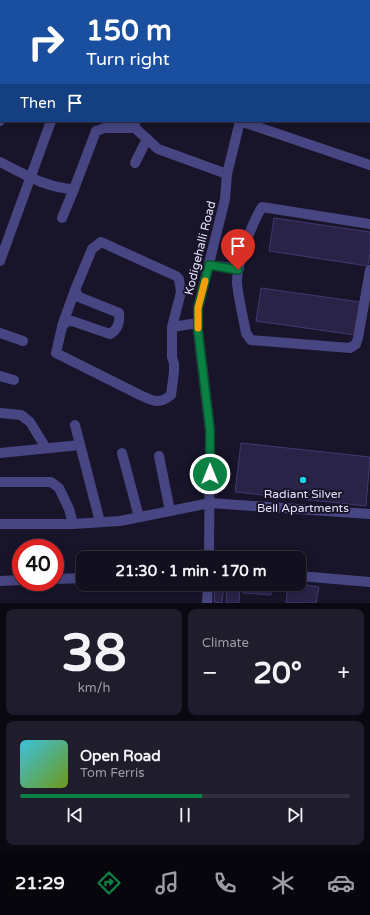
<!DOCTYPE html>
<html lang="en">
<head>
<meta charset="utf-8">
<style>
  body { margin:0; font-family:"Varela Round",sans-serif; background:#1f1d2c; color:#f1f3f6; height:100vh; display:flex; flex-direction:column; font-size:15px; white-space:nowrap }
  * { box-sizing:border-box; margin:0 }
  p { font-size:13px; color:#9c9ca4 }
  .icon { flex:none; width:22px; height:22px; fill:none; stroke:currentColor; stroke-width:2; stroke-linecap:round; stroke-linejoin:round }
  .map { position:relative; height:603px; overflow:hidden }
  .details { display:flex; flex-direction:column; gap:6px; padding:6px; background:#0a0811; flex:1 }
  .details>* { flex:none }
  .hud { position:absolute; left:0px; top:0px; width:370px; height:122px; box-shadow:0 2px 10px #0003,0 0 0 1px #312f3d; background:#1a4fa0; color:#fff; overflow:hidden }
  .speed { position:absolute; left:12px; top:539px; display:flex; gap:8px; font-size:20px; font-weight:700; text-align:center }
  .speed>* { display:grid; place-content:center; width:52px; height:52px; border-radius:50%; background:#120f1f; box-shadow:0 2px 10px #0003,0 0 0 1px #312f3d; line-height:1 }
  .speed .limit { border:6px solid #d22; background:#fff; color:#111 }
  .pin { position:absolute; display:grid; place-items:center; width:34px; height:34px; color:#fff; margin:-41px -17px; border-radius:50% 50% 50% 0; rotate:-45deg; box-shadow:0 0 4px #0007 }
  .pin .icon { rotate:45deg }
  .me { position:absolute; width:44px; margin:-22px; rotate:0deg; stroke-linejoin:round; filter:drop-shadow(0 0 3px #0008) }
  .turn { display:flex; align-items:center; gap:14px; height:84px; padding:0 20px; font-size:18px }
  .turn .icon { width:52px; height:52px; stroke-width:2.5 }
  .turn b { display:block; font-size:28px; line-height:34px }
  .then { display:flex; align-items:center; height:38px; padding:0 20px; background:#0003; gap:8px; font-size:15px }
  .big { font-size:30px; font-weight:700; line-height:1.1 }
  .details .tile { flex:1; display:flex; flex-direction:column; justify-content:center; gap:6px; min-width:0; padding:0 14px; border-radius:8px; background:#1f1d2c }
  .details .dial { align-items:center; gap:0 }
  .dial b { font-size:52px; line-height:1 }
  .song { display:flex; align-items:center; gap:12px }
  .cover { width:48px; height:48px; border-radius:6px; background:linear-gradient(135deg,hsl(190 70% 55%),hsl(80 70% 35%)) }
  .played { height:4px; border-radius:2px; background:linear-gradient(90deg,#0b8043 55%,#312f3d 55%) }
  .keys { display:flex; justify-content:space-around; direction:ltr }
  .heat { display:flex; justify-content:space-between; align-items:center; font-size:22px; direction:ltr }
  .details .tiles { flex:1; display:grid; gap:6px; grid-template-columns:1fr 1fr }
  .tile:last-child { grid-column:span 2 }
  .trip { position:absolute; left:76px; top:551px; width:230px; height:40px; border-radius:8px; background:#120f1f; box-shadow:0 2px 10px #0003,0 0 0 1px #312f3d; font-weight:700; line-height:40px; text-align:center }
  .menu { display:flex; height:64px; justify-content:space-around; align-items:center; background:#07060c; color:#9c9ca4 }
  .menu .icon { width:28px; height:28px }
  .menu .current { color:#0b8043 }
  .menu b { font-size:18px; color:#f1f3f6 }
  .map>svg:first-child { display:block }
  .building { fill:#2a2348; stroke:#433871 }
  .lines { fill:none; stroke-linecap:round; stroke-linejoin:round }
  .minor { stroke:#474582; stroke-width:10 }
  .route-casing { stroke:#07532c; stroke-width:10 }
  .route { stroke:#0b8043; stroke-width:7 }
  .slow { stroke:#f59e0b; stroke-width:7 }
  .poi-dot { fill:#24d1e3; stroke:#181429; stroke-width:1.5 }
  .labels { text-anchor:middle; dominant-baseline:central; stroke-width:4; stroke-linejoin:round; paint-order:stroke }
  .street-label { font-size:12px; fill:#e3e0fb; stroke:#181429 }
  .poi-label { font-size:12px; fill:#e3e0fb; stroke:#181429 }
</style>
</head>
<body>
<div class="map">
<svg width="370" height="603" viewBox="0 0 370 603">
  <rect width="100%" height="100%" fill="#181429"/>
  <g class="building">
    <polygon points="274,218 370,232 370,253 368,266 269,251"/>
    <polygon points="261,288 360,302 355,335 256,321"/>
    <polygon points="241,443 370,457 366,506 235,492"/>
    <polygon points="215,584 224,584 222,603 214,602"/>
    <polygon points="227,584 240,584 239,603 226,603"/>
    <polygon points="244,584 272,585 271,595 243,593"/>
    <polygon points="288,584 299,584 319,587 316,603 286,603"/>
  </g>
  <g class="lines">
    <g class="minor">
      <polyline points="41,0 43,1"/>
      <polyline points="105,0 106,1"/>
      <polyline points="168,0 170,1"/>
      <polyline points="351,0 353,1"/>
      <polyline points="210,1 211,0"/>
      <polyline points="0,6 1,4"/>
      <polyline points="369,9 370,10"/>
      <polyline points="369,112 370,113"/>
      <polyline points="0,121 1,119"/>
      <polyline points="135,121 135,128 158,149 227,174 225,199 198,308 198,331 210,430 209,558"/>
      <path d="M0,162C22,173 48,189 74,189L96,131L105,128H135"/>
      <polyline points="135,163 147,139"/>
      <polyline points="227,174 240,121 370,165"/>
      <polyline points="62,218 74,189"/>
      <path d="M370,224L262,207C252,223 236,265 237,284C239,300 243,317 246,333L251,340L350,348L356,344L358,338L370,270"/>
      <polyline points="0,261 51,121"/>
      <polyline points="209,265 239,269"/>
      <polyline points="62,326 75,290"/>
      <path d="M172,327L181,292L179,279L176,276L101,242L92,249L75,290L79,297L119,313C120,321 118,330 110,334L72,321L66,322L62,327L56,353L140,395C153,401 159,405 171,395L174,372V364L172,357V327L198,323"/>
      <polyline points="0,333 23,341"/>
      <polyline points="0,376 14,380"/>
      <polyline points="0,413 21,415 30,422 46,448"/>
      <polyline points="75,425 100,522"/>
      <polyline points="0,453 80,445"/>
      <polyline points="122,453 139,517"/>
      <polyline points="159,456 170,511"/>
      <polyline points="0,482 51,482 59,488 69,509 73,524"/>
      <polyline points="0,524 73,524 120,521 210,503 370,514"/>
      <polyline points="299,576 370,582"/>
      <polyline points="55,579 83,578"/>
      <polyline points="0,581 21,580"/>
      <polyline points="207,603 208,584"/>
    </g>
  </g>
  <g class="lines">
    <defs>
      <polyline id="route" points="210,474 210,430 198,331 198,308 209,265 238,270"/>
    </defs>
    <use href="#route" class="route-casing"/>
    <use href="#route" class="route"/>
    <polyline class="slow" points="198,328 198,308 205,281"/>
  </g>
  <circle class="poi-dot" cx="303" cy="480" r="4"/>
  <g class="labels">
    <g class="street-label">
      <text transform="translate(200 248) rotate(-76)">Kodigehalli Road</text>
    </g>
    <g class="poi-label">
      <text x="303" y="494">Radiant Silver<tspan x="303" dy="14">Bell Apartments</tspan></text>
    </g>
  </g>
</svg>
<div class="speed"><div class="limit">40</div></div>
<div class="pin" style="left:238px;top:270px;background:#d93025"><svg class="icon" aria-label="arrive" viewBox="0 0 24 24"><path d="M6 21V4h12l-3 4 3 4H6"/></svg></div>
<svg class="me" style="left:210px;top:474px" viewBox="-20 -20 40 40"><circle r="17" fill="#0b8043" stroke="#fff" stroke-width="3"/><path d="M0-11L8 9 0 5-8 9z" fill="#fff"/></svg>
<div class="trip">21:30 · 1 min · 170 m</div>
<div class="hud">
<div class="turn"><svg class="icon" aria-label="right" viewBox="0 0 24 24"><path d="M7 20v-9h11M14 6l5 5-5 5"/></svg><div><b>150 m</b>Turn right</div></div>
<div class="then">Then<svg class="icon" aria-label="arrive" viewBox="0 0 24 24"><path d="M6 21V4h12l-3 4 3 4H6"/></svg></div>
</div>
</div>
<section class="details">
<div class="tiles">
<div class="tile dial"><b>38</b><p>km/h</p></div>
<div class="tile"><p>Climate</p>
<div class="heat"><a>−</a><b class="big">20°</b><a>+</a></div>
</div>
<div class="tile">
<div class="song"><i class="cover"></i><div><b>Open Road</b><p>Tom Ferris</p></div></div>
<div class="played"></div>
<div class="keys"><svg class="icon" aria-label="previous" viewBox="0 0 24 24"><path d="M18 5L8 12l10 7zM5 5v14"/></svg><svg class="icon" aria-label="pause" viewBox="0 0 24 24"><path d="M8 5v14M16 5v14"/></svg><svg class="icon" aria-label="next" viewBox="0 0 24 24"><path d="M6 5l10 7-10 7zM19 5v14"/></svg></div>
</div>
</div>
</section>
<nav class="menu">
<b>21:29</b>
<svg class="icon current" aria-label="directions" viewBox="0 0 24 24"><path d="M12 3l9 9-9 9-9-9zM9 14v-3h6M13 9l2 2-2 2"/></svg>
<svg class="icon" aria-label="music" viewBox="0 0 24 24"><path d="M9 18V5l10-2v13"/><circle cx="6" cy="18" r="3"/><circle cx="16" cy="16" r="3"/></svg>
<svg class="icon" aria-label="phone" viewBox="0 0 24 24"><path d="M5 4h4l2 5-3 2q2 4 5 5l2-3 5 2v4C11 20 4 13 5 4z"/></svg>
<svg class="icon" aria-label="climate" viewBox="0 0 24 24"><path d="M12 3v18M4 7l16 10M4 17L20 7"/></svg>
<svg class="icon" aria-label="car" viewBox="0 0 24 24"><path d="M5 17H2v-5l4-1 3-4h7l3 4 3 1v5h-3M9 17h6M6 11h13"/><circle cx="7" cy="17" r="2"/><circle cx="17" cy="17" r="2"/></svg>
</nav>
</body>
</html>
